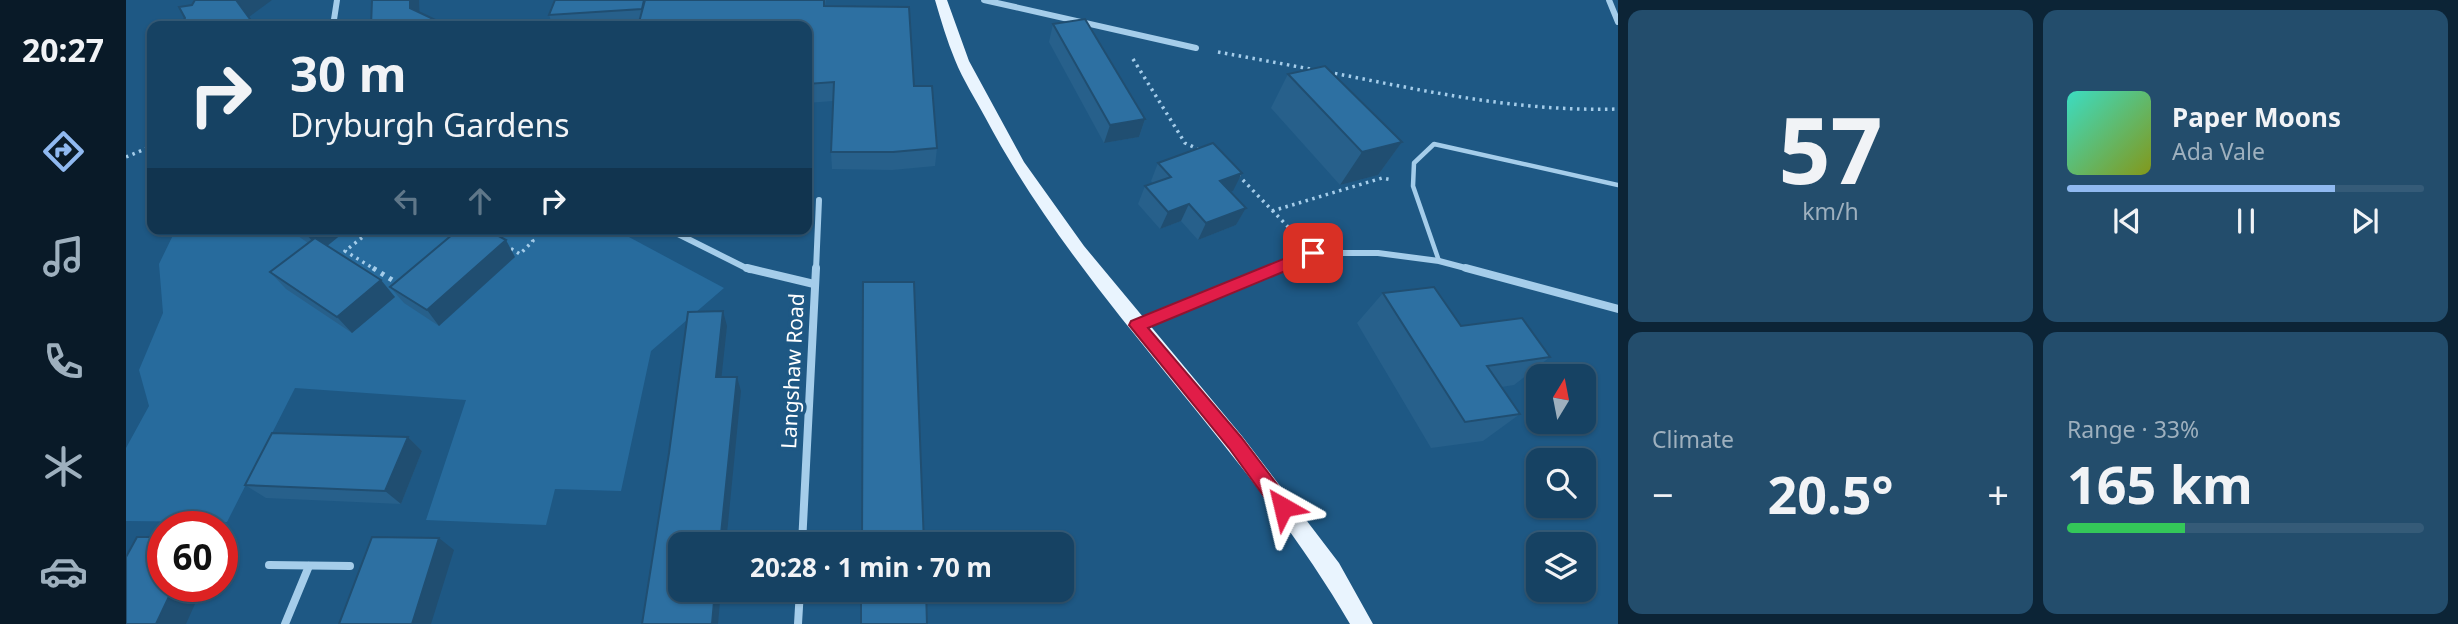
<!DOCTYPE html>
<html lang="en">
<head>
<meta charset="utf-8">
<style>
  body { margin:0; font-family:"Noto Sans",sans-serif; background:#234d6c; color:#f1f3f6; height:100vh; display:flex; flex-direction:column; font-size:26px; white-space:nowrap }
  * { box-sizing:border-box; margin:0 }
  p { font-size:23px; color:#9eb0be }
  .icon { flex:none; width:38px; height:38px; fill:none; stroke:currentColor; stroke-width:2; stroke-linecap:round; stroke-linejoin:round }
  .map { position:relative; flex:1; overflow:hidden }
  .drawer { display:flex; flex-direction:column; gap:10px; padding:10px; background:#0c2436; width:840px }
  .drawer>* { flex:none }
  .top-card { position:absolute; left:21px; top:21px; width:665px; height:214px; border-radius:14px; box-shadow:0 2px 5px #0004,0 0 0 2px #355b78; background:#164263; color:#f1f3f6; overflow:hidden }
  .needle { width:46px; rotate:10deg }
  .controls { position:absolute; left:1400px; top:364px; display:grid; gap:14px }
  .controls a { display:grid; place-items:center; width:70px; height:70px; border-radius:14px; background:#164263; box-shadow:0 2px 5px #0004,0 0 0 2px #355b78; font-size:35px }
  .speed { position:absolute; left:21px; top:511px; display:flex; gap:14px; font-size:35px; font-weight:700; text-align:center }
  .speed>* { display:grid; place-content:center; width:91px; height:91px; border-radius:50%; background:#164263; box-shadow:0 2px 5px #0004,0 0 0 2px #355b78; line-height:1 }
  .speed .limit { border:10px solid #d22; background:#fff; color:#111 }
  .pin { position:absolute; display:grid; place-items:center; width:60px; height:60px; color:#fff; margin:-30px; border-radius:14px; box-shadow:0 4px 10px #0006 }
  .me { position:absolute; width:77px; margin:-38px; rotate:323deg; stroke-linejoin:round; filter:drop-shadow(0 0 5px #0008) }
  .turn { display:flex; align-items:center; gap:24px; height:147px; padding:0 28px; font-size:32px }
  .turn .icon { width:91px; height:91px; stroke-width:2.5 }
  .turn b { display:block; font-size:49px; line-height:60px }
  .lanes { display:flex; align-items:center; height:66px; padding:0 28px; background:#0003; justify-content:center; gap:35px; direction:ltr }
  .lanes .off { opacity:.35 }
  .big { font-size:52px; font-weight:700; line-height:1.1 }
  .drawer .tile { flex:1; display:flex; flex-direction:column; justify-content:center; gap:10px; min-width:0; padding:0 24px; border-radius:14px; background:#234d6c }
  .drawer .dial { align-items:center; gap:0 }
  .dial b { font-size:91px; line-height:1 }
  .song { display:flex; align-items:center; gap:21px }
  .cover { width:84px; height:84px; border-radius:10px; background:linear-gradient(135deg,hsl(170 70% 55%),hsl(70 70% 35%)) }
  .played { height:7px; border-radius:4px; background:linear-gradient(90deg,#90b9f0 75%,#355b78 75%) }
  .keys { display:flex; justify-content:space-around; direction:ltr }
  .heat { display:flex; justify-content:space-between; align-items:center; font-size:38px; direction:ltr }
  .charge { height:10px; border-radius:5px; background:linear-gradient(90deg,#34c759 33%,#355b78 0) }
  .drawer .tiles { flex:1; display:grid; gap:10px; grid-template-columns:repeat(2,1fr) }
  .trip { position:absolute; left:542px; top:532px; width:406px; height:70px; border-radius:14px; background:#164263; box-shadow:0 2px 5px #0004,0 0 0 2px #355b78; font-weight:700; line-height:70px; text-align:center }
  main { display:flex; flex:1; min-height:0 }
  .tabs { display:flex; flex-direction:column; width:126px; justify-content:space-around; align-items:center; background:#091a28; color:#9eb0be }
  .tabs .icon { width:49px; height:49px }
  .tabs .on { color:#90b9f0 }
  .tabs b { font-size:32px; color:#f1f3f6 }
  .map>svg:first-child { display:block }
  .green { fill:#276b9d }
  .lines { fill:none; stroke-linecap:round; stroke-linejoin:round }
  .path-far1 { stroke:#a5cdea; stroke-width:3.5; stroke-dasharray:2.5 4.5; stroke-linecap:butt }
  .path { stroke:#a5cdea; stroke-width:5; stroke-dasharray:3.5 6; stroke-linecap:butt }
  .service { stroke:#a5cdea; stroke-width:4.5 }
  .minor-far1 { stroke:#a5cdea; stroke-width:6 }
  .minor { stroke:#a5cdea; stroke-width:8 }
  .primary { fill:#e9f4fe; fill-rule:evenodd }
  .wall { fill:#27608b }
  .shaded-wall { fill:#204e71 }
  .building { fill:#2d70a2; stroke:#204e71; stroke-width:2 }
  .route { fill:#e11d48; stroke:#92132f; stroke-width:2 }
  .labels { text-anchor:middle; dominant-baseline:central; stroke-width:7; stroke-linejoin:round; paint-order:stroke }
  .street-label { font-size:21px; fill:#fff; stroke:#1e5884 }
</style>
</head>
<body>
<main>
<nav class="tabs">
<b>20:27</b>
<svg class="icon on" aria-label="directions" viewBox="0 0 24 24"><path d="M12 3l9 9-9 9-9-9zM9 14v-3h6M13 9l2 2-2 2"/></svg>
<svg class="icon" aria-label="music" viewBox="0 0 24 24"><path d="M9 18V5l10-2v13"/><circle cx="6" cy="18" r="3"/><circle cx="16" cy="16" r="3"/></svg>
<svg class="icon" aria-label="phone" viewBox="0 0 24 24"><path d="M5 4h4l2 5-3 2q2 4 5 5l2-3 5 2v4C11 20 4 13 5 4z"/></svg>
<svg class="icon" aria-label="climate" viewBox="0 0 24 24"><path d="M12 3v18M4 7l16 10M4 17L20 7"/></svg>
<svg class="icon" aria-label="car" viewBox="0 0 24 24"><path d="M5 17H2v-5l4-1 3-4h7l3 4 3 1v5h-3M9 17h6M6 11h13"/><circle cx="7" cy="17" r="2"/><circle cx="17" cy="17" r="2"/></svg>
</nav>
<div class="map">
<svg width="1492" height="624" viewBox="0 0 1492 624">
  <rect width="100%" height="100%" fill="#1e5884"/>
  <polygon class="green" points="50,229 488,229 598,288 525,351 495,491 429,489 420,525 300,520 340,400 169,388 101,522 0,521 0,448 23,406 13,370 37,313 33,264"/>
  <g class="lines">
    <g class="path-far1">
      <polyline points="1092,52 1190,70"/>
      <polyline points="1007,59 1059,143 1076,151"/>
      <path d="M1202,72C1299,91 1393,112 1492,109"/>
      <polyline points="0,157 26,146"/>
      <polyline points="1112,175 1169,234"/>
      <polyline points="1146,211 1256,178 1266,180"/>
      <polyline points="247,229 219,251 250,270"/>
      <polyline points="379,245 394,254 407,241 399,229"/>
    </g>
    <polyline class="path" points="247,268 274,285"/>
    <polyline class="service" points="1313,261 1287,186 1288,163 1308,144 1492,185"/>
    <g class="minor-far1">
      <polyline points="858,0 1070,48"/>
      <polyline points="1483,0 1492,22"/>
      <polyline points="207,26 211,0"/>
      <polyline points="542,229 624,270"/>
      <polyline points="690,270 693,200"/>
      <polyline points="1146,270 1187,253 1252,253 1313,261 1347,270"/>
    </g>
    <g class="minor">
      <polyline points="621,268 688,284"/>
      <polyline points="1340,268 1492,309"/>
      <polyline points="1015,324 1150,268"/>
      <polyline points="676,544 690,268"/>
      <polyline points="143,565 224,566"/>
      <polyline points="159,624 183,566"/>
      <polyline points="672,624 674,590"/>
    </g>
    <path class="primary" d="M809,0H821L843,61L898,162L958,246L1116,436L1213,563L1247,624H1224C1119,443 957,302 859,117C849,98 837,80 829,60C821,41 815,20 809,0Z"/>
  </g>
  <g class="wall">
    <polygon points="429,0 700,0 699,6 788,86 811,148 809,166 766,170 706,169 705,152 707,101 681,103 681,26 427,26 423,15"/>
    <polygon points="927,24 1019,119 1013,137 978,143 923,42"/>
    <polygon points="1162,74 1276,142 1252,175 1214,185 1145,108"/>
    <polygon points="1032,163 1107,191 1104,192 1120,208 1110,225 1072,240 1055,221 1034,229 1012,204 1019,186 1027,183 1025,181"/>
    <polygon points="162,229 222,229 201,246 269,297 226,333 160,289 144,272 182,243"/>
    <polygon points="389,257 313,326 278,303 264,287"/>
    <polygon points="1257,293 1335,326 1424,357 1388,385 1375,387 1394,414 1357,441 1305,448 1231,323"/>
    <polygon points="282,437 296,451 275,504 140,498 119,485"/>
  </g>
  <g class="shaded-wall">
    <polygon points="110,0 146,0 123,17"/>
    <polygon points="284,0 293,0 294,26 284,8"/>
    <polygon points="1019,119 1013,137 978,143 984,125"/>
    <polygon points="1276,142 1252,175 1214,185 1236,152"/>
    <polygon points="1116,173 1107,191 1086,199 1094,181"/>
    <polygon points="1063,204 1055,221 1034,229 1042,212"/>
    <polygon points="1120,208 1110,225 1072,240 1080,223"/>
    <polygon points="185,229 222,229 195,251 180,234"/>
    <polygon points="380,240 389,257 313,326 301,310"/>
    <polygon points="255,280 269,297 226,333 211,317"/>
    <polygon points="597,311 601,326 594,391 590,377"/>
    <polygon points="611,377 615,391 600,544 594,544"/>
    <polygon points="282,437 296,451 275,504 259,491"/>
    <polygon points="313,538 328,550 305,624 286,624"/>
    <polygon points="48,586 77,586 60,624 30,624"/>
    <polygon points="589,590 595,590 592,624 586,624"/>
  </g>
  <g class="building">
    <polygon points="69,0 110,0 129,26 54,26 59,18 53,7 66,5"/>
    <polygon points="246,0 284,0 284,8 322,26 245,26"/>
    <polygon points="429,0 518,0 516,9 423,15"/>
    <polygon points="519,0 698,0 698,6 783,7 788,86 806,86 811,148 767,152 705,152 708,82 681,84 681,26 512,26"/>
    <polygon points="959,19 1019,119 984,125 927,24"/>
    <polygon points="1199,66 1276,142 1236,152 1162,74"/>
    <polygon points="1087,143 1116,173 1094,181 1120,208 1080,223 1063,204 1042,212 1019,186 1045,177 1032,163"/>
    <polygon points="173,229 185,229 180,234"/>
    <polygon points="333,229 360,229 380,240 301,310 264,287"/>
    <polygon points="189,238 255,280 211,317 144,272"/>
    <polygon points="737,282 788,282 798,544 736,544"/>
    <polygon points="1308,287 1335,326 1396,318 1424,357 1361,366 1394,414 1339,422 1257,293"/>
    <polygon points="597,311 590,377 611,377 594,544 555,544 555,590 589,590 586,624 516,624 543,453 562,312"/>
    <polygon points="146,433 282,437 259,491 119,485"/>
    <polygon points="11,537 37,537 37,586 48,586 30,624 0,624 0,557"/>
    <polygon points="246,537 313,538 286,624 213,624"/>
    <polygon points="735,590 800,590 801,624 735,624"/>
  </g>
  <polygon class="route" points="1187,247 1195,253 1193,257 1022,328 1115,437 1163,500 1166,507 1163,513 1157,516 1150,513 1103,448 1003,325 1005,321"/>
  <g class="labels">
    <g class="street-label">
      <text transform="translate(666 371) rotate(-87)">Langshaw Road</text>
    </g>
  </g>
</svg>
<div class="controls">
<a><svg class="needle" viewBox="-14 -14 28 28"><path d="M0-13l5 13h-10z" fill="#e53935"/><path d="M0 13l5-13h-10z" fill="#9eb0be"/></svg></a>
<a><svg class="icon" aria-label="search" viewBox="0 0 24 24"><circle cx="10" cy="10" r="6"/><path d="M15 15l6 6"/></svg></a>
<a><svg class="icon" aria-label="layers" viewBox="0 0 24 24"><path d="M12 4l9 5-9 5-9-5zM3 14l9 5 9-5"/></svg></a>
</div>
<div class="speed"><div class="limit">60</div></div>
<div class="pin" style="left:1187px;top:253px;background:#d93025"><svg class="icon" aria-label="arrive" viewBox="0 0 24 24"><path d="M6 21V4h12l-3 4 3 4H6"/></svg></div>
<svg class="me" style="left:1157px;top:507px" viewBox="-20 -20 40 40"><path d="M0-17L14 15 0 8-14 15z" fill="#e11d48" stroke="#fff" stroke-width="4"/></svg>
<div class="trip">20:28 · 1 min · 70 m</div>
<div class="top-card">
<div class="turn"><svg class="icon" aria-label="right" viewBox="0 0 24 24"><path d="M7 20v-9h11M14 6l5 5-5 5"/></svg><div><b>30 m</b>Dryburgh Gardens</div></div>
<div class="lanes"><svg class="icon off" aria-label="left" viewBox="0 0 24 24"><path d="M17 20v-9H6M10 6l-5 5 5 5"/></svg><svg class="icon off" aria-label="ahead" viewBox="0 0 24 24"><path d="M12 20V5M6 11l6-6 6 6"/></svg><svg class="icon" aria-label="right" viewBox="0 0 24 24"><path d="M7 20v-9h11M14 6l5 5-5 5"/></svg></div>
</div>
</div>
<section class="drawer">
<div class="tiles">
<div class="tile dial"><b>57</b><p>km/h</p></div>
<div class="tile">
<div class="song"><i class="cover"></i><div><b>Paper Moons</b><p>Ada Vale</p></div></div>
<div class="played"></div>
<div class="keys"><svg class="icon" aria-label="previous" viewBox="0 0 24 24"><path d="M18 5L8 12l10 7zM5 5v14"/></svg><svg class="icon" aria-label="pause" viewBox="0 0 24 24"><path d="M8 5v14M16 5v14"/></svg><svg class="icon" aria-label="next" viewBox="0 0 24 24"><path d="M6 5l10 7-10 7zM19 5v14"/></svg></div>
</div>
<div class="tile"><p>Climate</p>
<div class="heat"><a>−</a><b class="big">20.5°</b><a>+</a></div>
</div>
<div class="tile"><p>Range · 33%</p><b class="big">165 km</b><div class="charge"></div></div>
</div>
</section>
</main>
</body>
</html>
